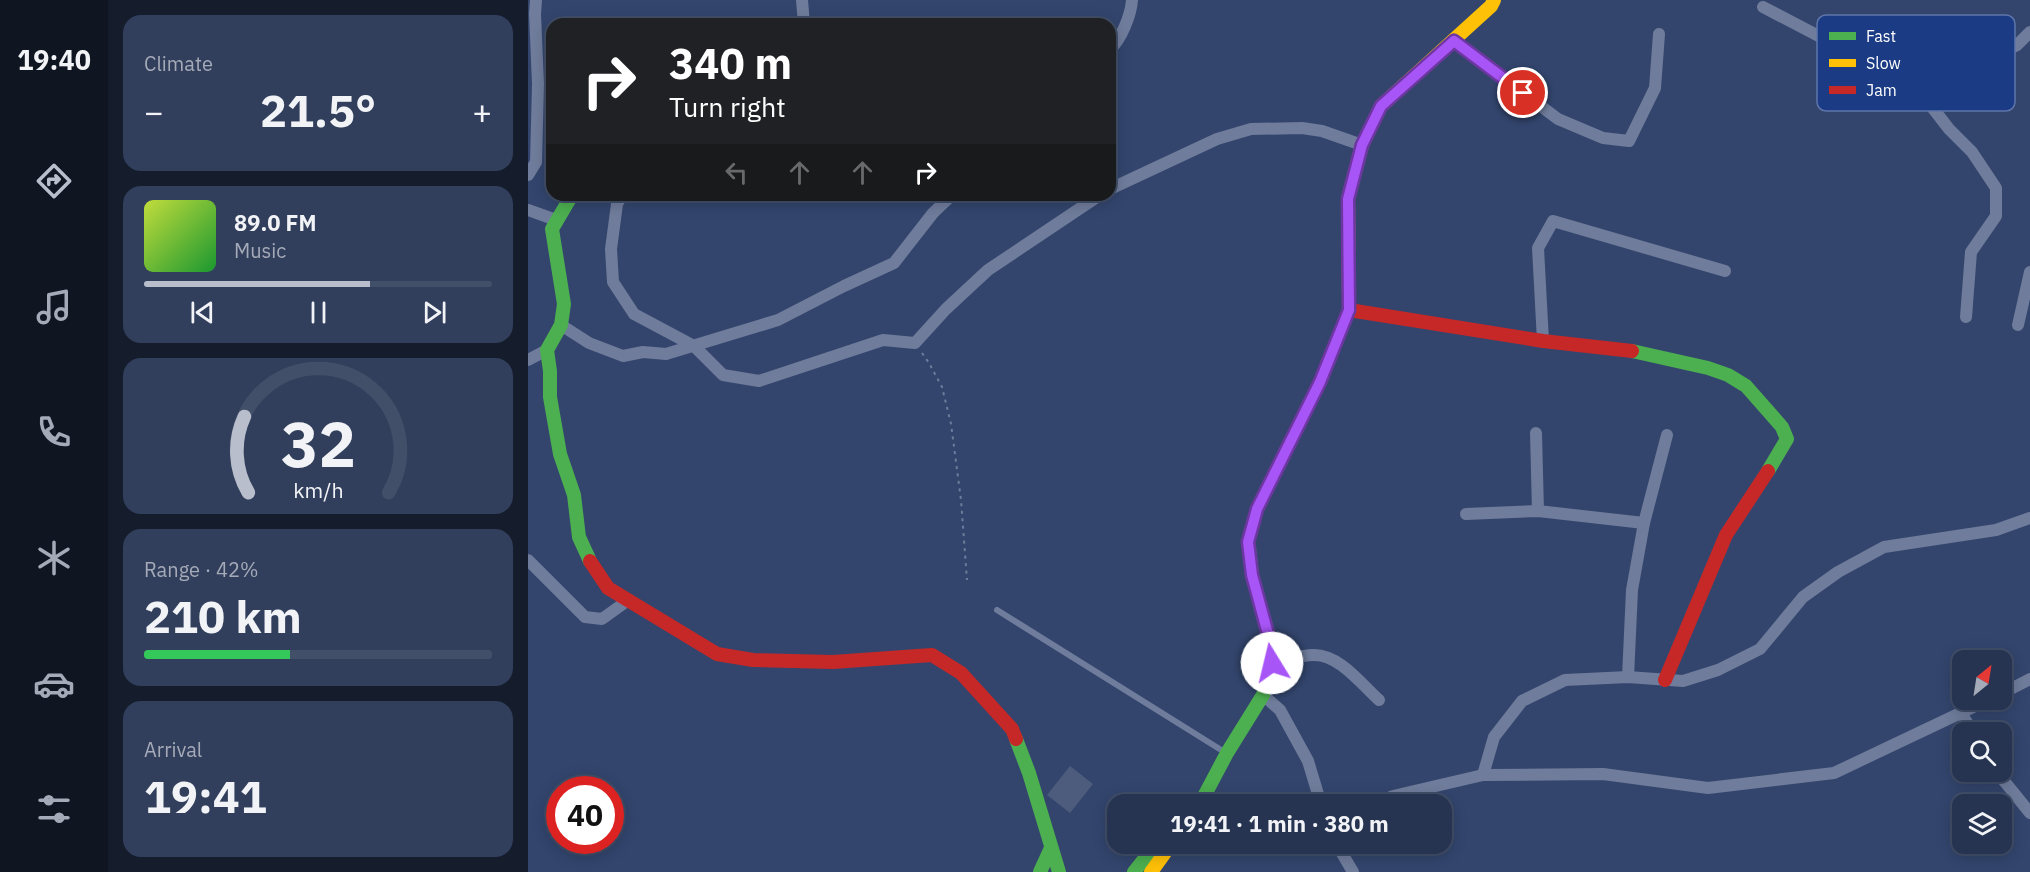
<!DOCTYPE html>
<html lang="en">
<head>
<meta charset="utf-8">
<style>
  body { margin:0; font-family:"IBM Plex Sans",sans-serif; background:#323f5c; color:#f1f3f6; height:100vh; display:flex; flex-direction:column; font-size:22px; white-space:nowrap }
  * { box-sizing:border-box; margin:0 }
  p { font-size:20px; color:#a4aab8 }
  .icon { flex:none; width:33px; height:33px; fill:none; stroke:currentColor; stroke-width:2; stroke-linecap:round; stroke-linejoin:round }
  .map { position:relative; flex:1; overflow:hidden }
  .panel { display:flex; flex-direction:column; gap:15px; padding:15px; background:#151d2d; width:420px }
  .panel>* { flex:none }
  .hud { position:absolute; left:18px; top:18px; width:570px; height:183px; border-radius:18px; box-shadow:0 3px 15px #0003,0 0 0 2px #424f69; background:#202124; color:#fff; overflow:hidden }
  .needle { width:39px; rotate:30deg }
  .buttons { position:absolute; left:1424px; top:650px; display:grid; gap:12px }
  .buttons a { display:grid; place-items:center; width:60px; height:60px; border-radius:12px; background:#263452; box-shadow:0 3px 15px #0003,0 0 0 2px #424f69; font-size:30px }
  .speed { position:absolute; left:18px; top:776px; display:flex; gap:12px; font-size:30px; font-weight:700; text-align:center }
  .speed>* { display:grid; place-content:center; width:78px; height:78px; border-radius:50%; background:#263452; box-shadow:0 3px 15px #0003,0 0 0 2px #424f69; line-height:1 }
  .speed .limit { border:9px solid #d22; background:#fff; color:#111 }
  .pin { position:absolute; display:grid; place-items:center; width:51px; height:51px; color:#fff; margin:-26px; border:3px solid #fff; border-radius:50%; box-shadow:0 2px 6px #0007 }
  .me { position:absolute; width:66px; margin:-33px; rotate:351deg; stroke-linejoin:round; filter:drop-shadow(0 0 4px #0008) }
  .turn { display:flex; align-items:center; gap:21px; height:126px; padding:0 24px; font-size:27px }
  .turn .icon { width:78px; height:78px; stroke-width:2.5 }
  .turn b { display:block; font-size:42px; line-height:51px }
  .lanes { display:flex; align-items:center; height:57px; padding:0 24px; background:#0003; justify-content:center; gap:30px; direction:ltr }
  .lanes .off { opacity:.35 }
  .big { font-size:45px; font-weight:700; line-height:1.1 }
  .panel .widget { flex:1; display:flex; flex-direction:column; justify-content:center; gap:9px; min-width:0; padding:0 21px; border-radius:18px; background:#323f5c }
  .panel .dial { align-items:center; gap:0 }
  .dial svg { height:156px; overflow:visible; fill:none; stroke:#424f69; stroke-width:7; stroke-linecap:round; text-anchor:middle }
  .dial text { fill:#f1f3f6; stroke:none }
  .song { display:flex; align-items:center; gap:18px }
  .cover { width:72px; height:72px; border-radius:9px; background:linear-gradient(135deg,hsl(70 70% 55%),hsl(130 70% 35%)) }
  .played { height:6px; border-radius:3px; background:linear-gradient(90deg,#b8becc 65%,#424f69 65%) }
  .keys { display:flex; justify-content:space-around; direction:ltr }
  .heat { display:flex; justify-content:space-between; align-items:center; font-size:33px; direction:ltr }
  .charge { height:9px; border-radius:4px; background:linear-gradient(90deg,#34c759 42%,#424f69 0) }
  .trip { position:absolute; left:579px; top:794px; width:345px; height:60px; border-radius:18px; background:#263452; box-shadow:0 3px 15px #0003,0 0 0 2px #424f69; font-weight:700; line-height:60px; text-align:center }
  main { display:flex; flex:1; min-height:0 }
  .tabs { display:flex; flex-direction:column; width:108px; justify-content:space-around; align-items:center; background:#0f1521; color:#a4aab8 }
  .tabs .icon { width:42px; height:42px }
  .tabs .active { color:#b8becc }
  .tabs b { font-size:27px; color:#f1f3f6 }
  .map>svg:first-child { display:block }
  .building { fill:#4d5c7c }
  .lines { fill:none; stroke-linecap:round; stroke-linejoin:round }
  .path { stroke:#6f7c9b; stroke-width:2; stroke-dasharray:3 4.5; stroke-linecap:butt }
  .lane { stroke:#6f7c9b; stroke-width:6 }
  .street { stroke:#6f7c9b; stroke-width:12 }
  .fast { stroke:#4caf50; stroke-width:14 }
  .slow { stroke:#ffc107; stroke-width:14 }
  .jam { stroke:#c62828; stroke-width:14 }
  .route-casing { stroke:#6d37a1; stroke-width:15 }
  .route { stroke:#a855f7; stroke-width:10 }
  .key { fill:#1b3c85; stroke:#5f76aa; stroke-width:1.5 }
  .key-label { font-size:16px; fill:#fff }
</style>
</head>
<body>
<main>
<nav class="tabs">
<b>19:40</b>
<svg class="icon active" aria-label="directions" viewBox="0 0 24 24"><path d="M12 3l9 9-9 9-9-9zM9 14v-3h6M13 9l2 2-2 2"/></svg>
<svg class="icon" aria-label="music" viewBox="0 0 24 24"><path d="M9 18V5l10-2v13"/><circle cx="6" cy="18" r="3"/><circle cx="16" cy="16" r="3"/></svg>
<svg class="icon" aria-label="phone" viewBox="0 0 24 24"><path d="M5 4h4l2 5-3 2q2 4 5 5l2-3 5 2v4C11 20 4 13 5 4z"/></svg>
<svg class="icon" aria-label="climate" viewBox="0 0 24 24"><path d="M12 3v18M4 7l16 10M4 17L20 7"/></svg>
<svg class="icon" aria-label="car" viewBox="0 0 24 24"><path d="M5 17H2v-5l4-1 3-4h7l3 4 3 1v5h-3M9 17h6M6 11h13"/><circle cx="7" cy="17" r="2"/><circle cx="17" cy="17" r="2"/></svg>
<svg class="icon" aria-label="filters" viewBox="0 0 24 24"><path d="M4 7h16M4 17h16"/><circle cx="9" cy="7" r="2"/><circle cx="15" cy="17" r="2"/></svg>
</nav>
<section class="panel">
<div class="widget"><p>Climate</p>
<div class="heat"><a>−</a><b class="big">21.5°</b><a>+</a></div>
</div>
<div class="widget">
<div class="song"><i class="cover"></i><div><b>89.0 FM</b><p>Music</p></div></div>
<div class="played"></div>
<div class="keys"><svg class="icon" aria-label="previous" viewBox="0 0 24 24"><path d="M18 5L8 12l10 7zM5 5v14"/></svg><svg class="icon" aria-label="pause" viewBox="0 0 24 24"><path d="M8 5v14M16 5v14"/></svg><svg class="icon" aria-label="next" viewBox="0 0 24 24"><path d="M6 5l10 7-10 7zM19 5v14"/></svg></div>
</div>
<div class="widget dial"><svg viewBox="0 0 100 80">
<path d="M14 69A42 42 0 1 1 86 69"/>
<path d="M14 69A42 42 0 0 1 12 30" stroke="#b8becc"/>
<text x="50" y="56" font-size="32" font-weight="700">32</text>
<text x="50" y="72" font-size="11">km/h</text>
</svg></div>
<div class="widget"><p>Range · 42%</p><b class="big">210 km</b><div class="charge"></div></div>
<div class="widget"><p>Arrival</p><b class="big">19:41</b></div>
</section>
<div class="map">
<svg width="1502" height="872" viewBox="0 0 1502 872">
  <rect width="100%" height="100%" fill="#33456d"/>
  <polygon class="building" points="542,766 565,784 542,813 519,795"/>
  <g class="lines">
    <polyline class="path" points="394,353 401,363 414,387 423,424 433,500 439,580"/>
    <polyline class="lane" points="469,610 698,753"/>
    <g class="street">
      <polyline points="274,0 276,24"/>
      <polyline points="1235,7 1327,55 1366,68 1412,74 1439,69 1489,45 1502,32"/>
      <polyline points="926,41 1030,119 1075,138 1101,141 1127,88 1131,34"/>
      <path d="M582,49C593,40 603,15 604,0"/>
      <polyline points="1412,74 1397,98 1421,129 1444,152 1468,188 1468,216 1443,252 1438,317"/>
      <polyline points="0,175 8,162 10,84 7,14 8,0"/>
      <polyline points="582,189 689,139 723,129 774,128 794,131 834,145"/>
      <polyline points="94,195 89,204 83,249 85,282 106,314 166,346 195,375 231,381 355,340 387,343 418,309 460,270 572,195"/>
      <polyline points="0,210 28,220"/>
      <polyline points="33,325 61,343 95,356 115,352 138,354 250,320 316,286 366,263 405,213 424,195"/>
      <polyline points="1490,325 1502,272"/>
      <polyline points="1015,341 1010,248 1025,221 1197,271"/>
      <polyline points="0,360 19,350"/>
      <polyline points="1008,433 1010,511"/>
      <polyline points="938,514 1010,511 1116,523"/>
      <polyline points="0,560 57,617 74,619 99,601"/>
      <path d="M744,663C758,660 773,655 786,655C812,655 833,684 851,700"/>
      <polyline points="1100,677 1104,590 1116,523 1139,435"/>
      <polyline points="1473,694 1502,679"/>
      <polyline points="735,695 752,710 780,761 793,804"/>
      <polyline points="1433,713 1445,732"/>
      <polyline points="1468,771 1502,813"/>
      <polyline points="955,775 966,737 994,701 1037,680 1100,677 1155,681 1190,670 1232,649 1275,597 1310,572 1356,547 1468,530 1502,518"/>
      <polyline points="848,804 865,796 955,775 1075,774 1180,788 1306,773 1462,699"/>
      <polyline points="808,843 825,872"/>
    </g>
    <g class="fast">
      <polyline points="44,195 24,229 36,304 33,325 19,350 22,371 22,397 32,454 46,495 51,537 62,561"/>
      <polyline points="1104,351 1180,368 1200,375 1218,386 1254,427 1259,439 1240,471"/>
      <polyline points="488,739 501,773 531,872"/>
      <polyline points="672,804 699,753 735,695 744,663 740,634 724,575 721,548"/>
      <polyline points="512,872 523,848"/>
      <polyline points="606,872 629,843"/>
    </g>
    <g class="slow">
      <polyline points="821,296 820,199 834,145 853,106 963,6 966,0"/>
      <polyline points="623,872 644,843"/>
    </g>
    <g class="jam">
      <polyline points="821,310 1015,341 1104,351"/>
      <polyline points="721,548 720,542 729,509 792,382 821,310 821,296"/>
      <polyline points="62,561 80,588 189,654 225,660 305,662 404,655 433,673 484,729 488,739"/>
      <polyline points="1137,680 1198,535 1240,471"/>
    </g>
  </g>
  <g class="lines">
    <defs>
      <polyline id="route" points="744,663 740,634 724,575 720,542 729,509 792,382 821,310 820,199 834,145 853,106 926,41 995,93"/>
    </defs>
    <use href="#route" class="route-casing"/>
    <use href="#route" class="route"/>
  </g>
  <rect x="1289" y="15" width="198" height="96" rx="9" class="key"/>
  <rect x="1301" y="32" width="27" height="8" fill="#4caf50"/>
  <rect x="1301" y="59" width="27" height="8" fill="#ffc107"/>
  <rect x="1301" y="86" width="27" height="8" fill="#c62828"/>
  <g class="key-label">
    <text x="1338" y="42">Fast</text>
    <text x="1338" y="69">Slow</text>
    <text x="1338" y="96">Jam</text>
  </g>
</svg>
<div class="buttons">
<a><svg class="needle" viewBox="-14 -14 28 28"><path d="M0-13l5 13h-10z" fill="#e53935"/><path d="M0 13l5-13h-10z" fill="#a4aab8"/></svg></a>
<a><svg class="icon" aria-label="search" viewBox="0 0 24 24"><circle cx="10" cy="10" r="6"/><path d="M15 15l6 6"/></svg></a>
<a><svg class="icon" aria-label="layers" viewBox="0 0 24 24"><path d="M12 4l9 5-9 5-9-5zM3 14l9 5 9-5"/></svg></a>
</div>
<div class="speed"><div class="limit">40</div></div>
<div class="pin" style="left:995px;top:93px;background:#d93025"><svg class="icon" aria-label="arrive" viewBox="0 0 24 24"><path d="M6 21V4h12l-3 4 3 4H6"/></svg></div>
<svg class="me" style="left:744px;top:663px" viewBox="-20 -20 40 40"><circle r="19" fill="#fff"/><path d="M0-13L10 11 0 6-10 11z" fill="#a855f7"/></svg>
<div class="trip">19:41 · 1 min · 380 m</div>
<div class="hud">
<div class="turn"><svg class="icon" aria-label="right" viewBox="0 0 24 24"><path d="M7 20v-9h11M14 6l5 5-5 5"/></svg><div><b>340 m</b>Turn right</div></div>
<div class="lanes"><svg class="icon off" aria-label="left" viewBox="0 0 24 24"><path d="M17 20v-9H6M10 6l-5 5 5 5"/></svg><svg class="icon off" aria-label="ahead" viewBox="0 0 24 24"><path d="M12 20V5M6 11l6-6 6 6"/></svg><svg class="icon off" aria-label="ahead" viewBox="0 0 24 24"><path d="M12 20V5M6 11l6-6 6 6"/></svg><svg class="icon" aria-label="right" viewBox="0 0 24 24"><path d="M7 20v-9h11M14 6l5 5-5 5"/></svg></div>
</div>
</div>
</main>
</body>
</html>
